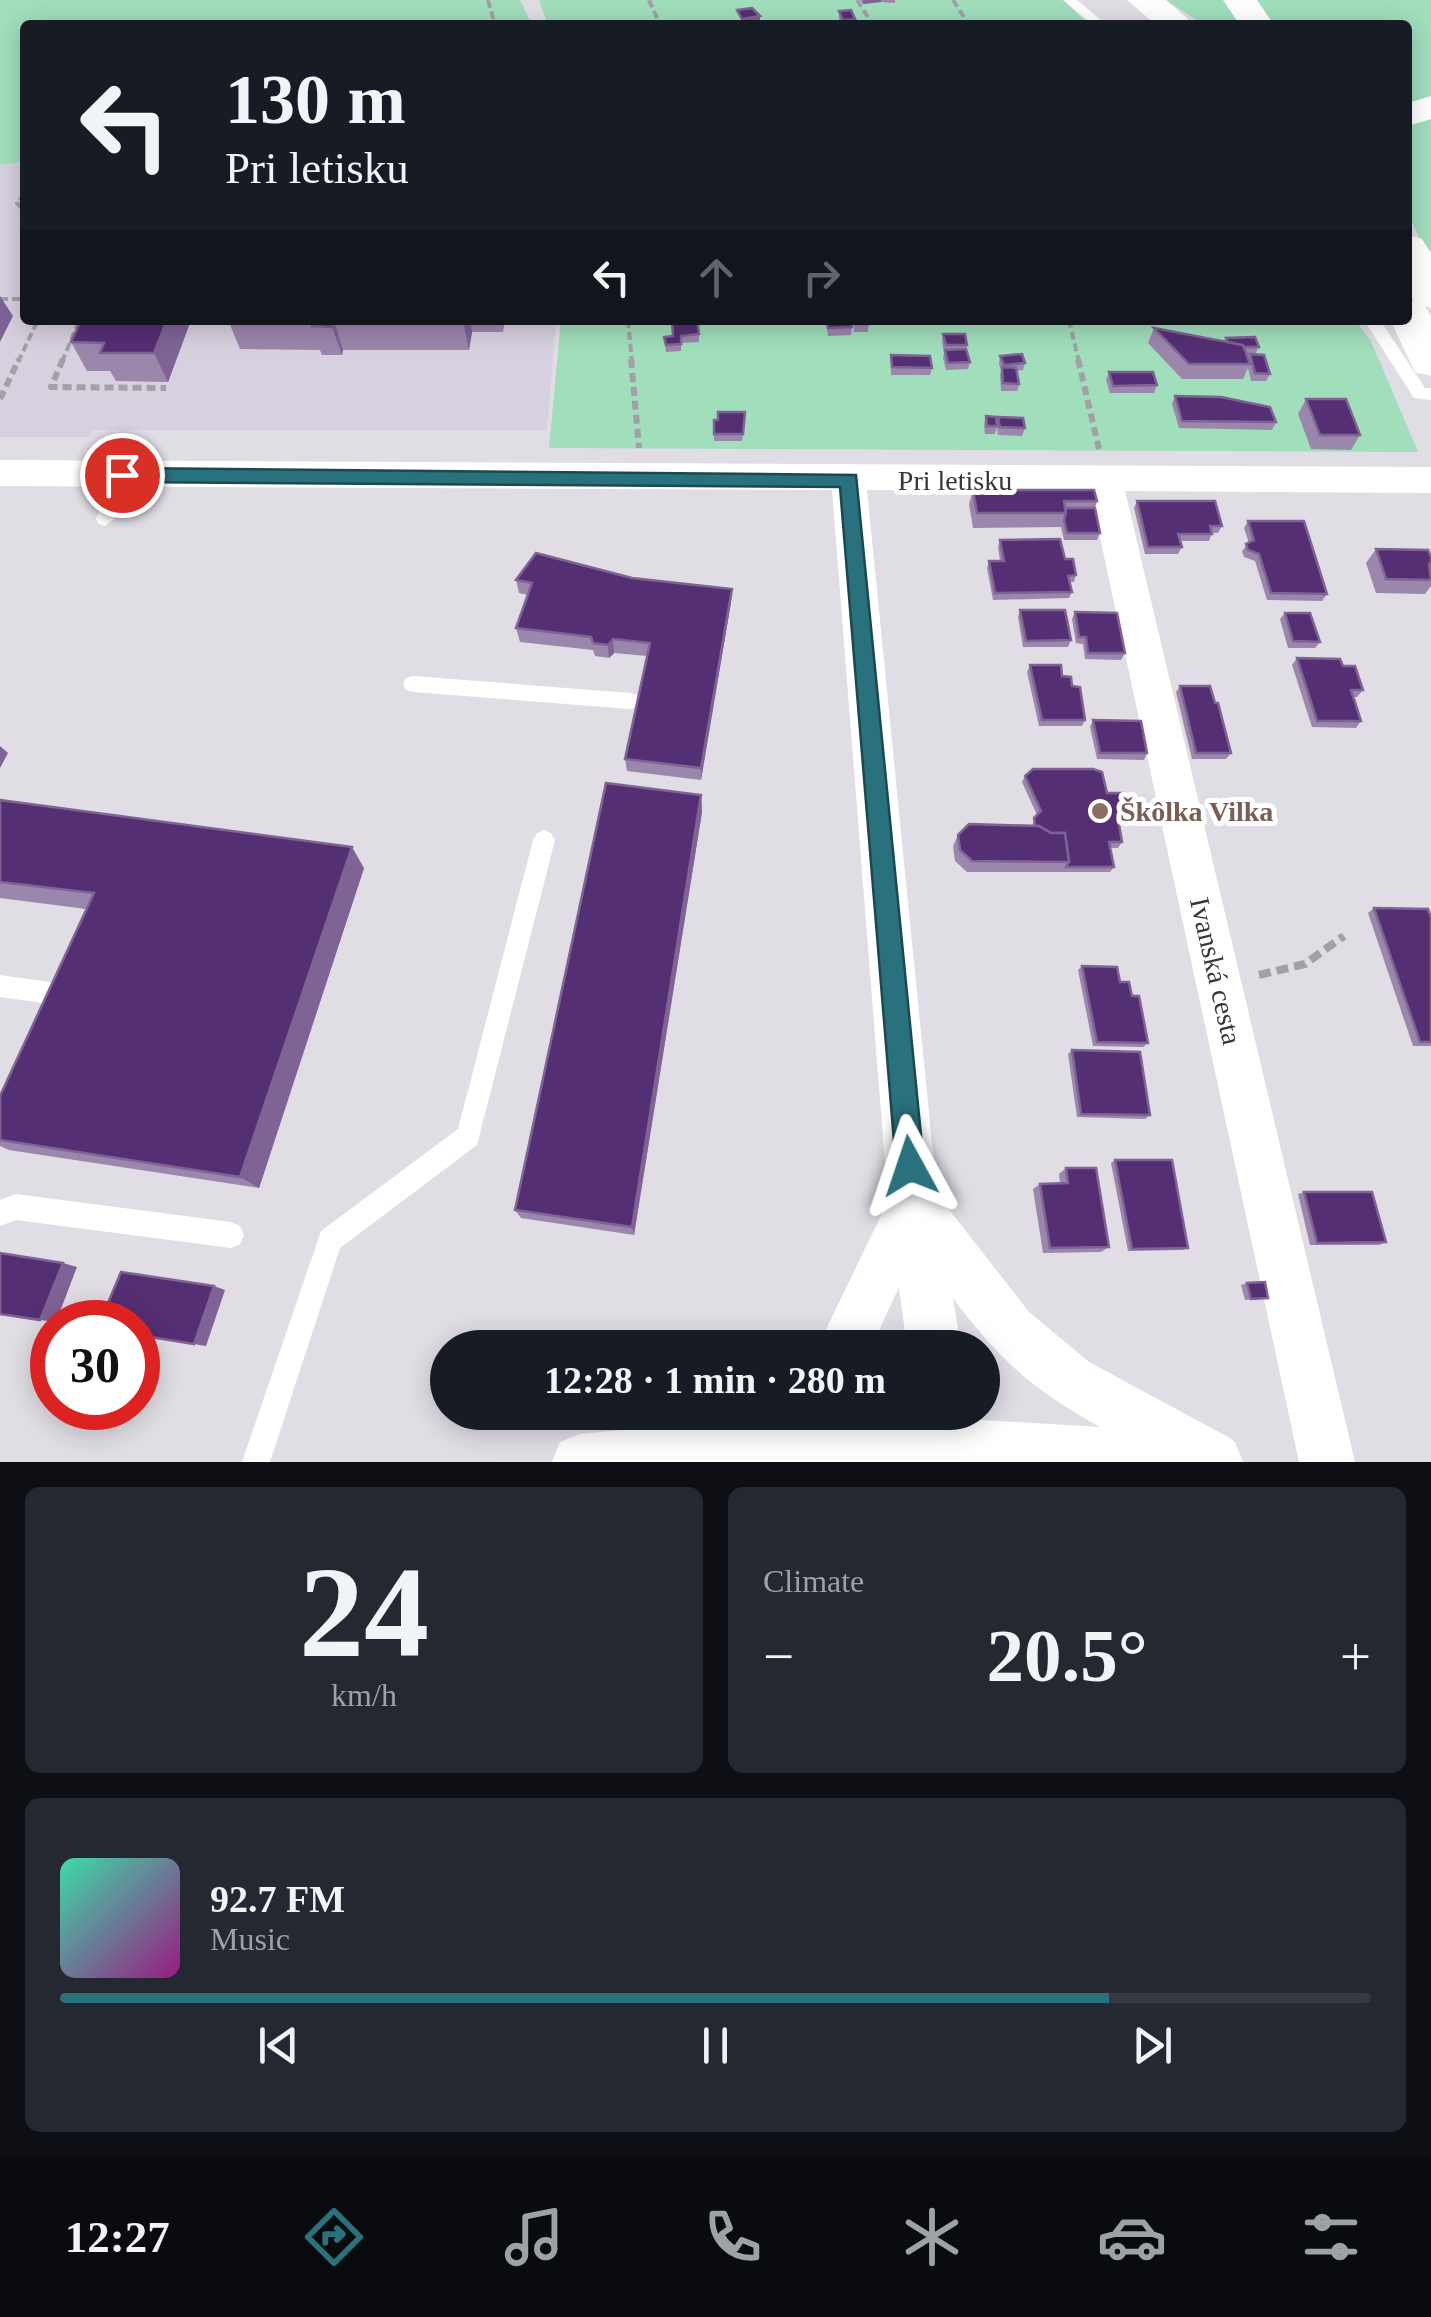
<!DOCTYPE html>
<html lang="en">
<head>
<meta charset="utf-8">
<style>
  body { margin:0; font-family:Georgia,serif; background:#242831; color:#f1f3f6; height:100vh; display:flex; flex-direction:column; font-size:38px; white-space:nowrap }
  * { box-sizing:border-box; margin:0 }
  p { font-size:32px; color:#9ea1a6 }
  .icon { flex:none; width:55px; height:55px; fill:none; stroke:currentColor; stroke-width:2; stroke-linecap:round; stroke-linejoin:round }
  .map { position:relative; height:1462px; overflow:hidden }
  .drawer { display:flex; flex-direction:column; gap:25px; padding:25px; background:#0d0f14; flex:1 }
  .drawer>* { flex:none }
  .guide { position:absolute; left:20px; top:20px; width:1392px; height:305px; border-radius:10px; box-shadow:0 5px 25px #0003; background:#171b24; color:#f1f3f6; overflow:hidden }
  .speed { position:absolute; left:30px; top:1300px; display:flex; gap:20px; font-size:50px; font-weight:700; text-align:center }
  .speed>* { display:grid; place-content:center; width:130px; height:130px; border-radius:50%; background:#171b24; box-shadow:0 5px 25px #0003; line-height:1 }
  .speed .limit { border:15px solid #d22; background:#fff; color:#111 }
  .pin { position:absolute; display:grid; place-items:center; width:85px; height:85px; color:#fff; margin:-42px; border:5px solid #fff; border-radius:50%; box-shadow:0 2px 10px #0007 }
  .me { position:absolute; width:110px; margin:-55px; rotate:355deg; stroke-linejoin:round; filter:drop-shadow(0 0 8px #0008) }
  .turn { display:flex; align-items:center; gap:35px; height:210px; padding:0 40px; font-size:45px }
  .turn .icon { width:130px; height:130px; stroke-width:2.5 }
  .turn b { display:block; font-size:70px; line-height:85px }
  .lanes { display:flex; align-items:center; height:95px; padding:0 40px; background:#0003; justify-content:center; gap:50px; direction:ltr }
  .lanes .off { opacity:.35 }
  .big { font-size:75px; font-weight:700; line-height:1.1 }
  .drawer .card { flex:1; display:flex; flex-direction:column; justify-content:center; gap:15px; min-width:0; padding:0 35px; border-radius:15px; background:#242831 }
  .drawer .dial { align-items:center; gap:0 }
  .dial b { font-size:130px; line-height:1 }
  .song { display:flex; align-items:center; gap:30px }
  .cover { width:120px; height:120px; border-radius:15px; background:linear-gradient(135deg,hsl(160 70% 55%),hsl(310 70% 35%)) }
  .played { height:10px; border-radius:5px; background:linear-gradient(90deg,#29717c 80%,#363941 80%) }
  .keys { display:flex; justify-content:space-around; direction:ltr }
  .heat { display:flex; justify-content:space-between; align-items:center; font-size:55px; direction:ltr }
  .drawer .tiles { flex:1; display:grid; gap:25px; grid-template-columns:1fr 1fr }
  .card:last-child { grid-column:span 2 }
  .trip { position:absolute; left:430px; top:1330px; width:570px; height:100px; border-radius:50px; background:#171b24; box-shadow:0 5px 25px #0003; font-weight:700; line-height:100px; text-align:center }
  .tab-bar { display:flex; height:160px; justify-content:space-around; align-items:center; background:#090b0e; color:#9ea1a6 }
  .tab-bar .icon { width:70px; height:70px }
  .tab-bar .selected { color:#29717c }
  .tab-bar b { font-size:45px; color:#f1f3f6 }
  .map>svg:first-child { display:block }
  .built { fill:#d7d0df }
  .green { fill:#a0debc }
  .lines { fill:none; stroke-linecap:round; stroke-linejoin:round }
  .path-far2 { stroke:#a29fa6; stroke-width:4; stroke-dasharray:8 4; stroke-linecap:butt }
  .path-far1 { stroke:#a29fa6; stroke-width:6; stroke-dasharray:9 5; stroke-linecap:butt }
  .path { stroke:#a29fa6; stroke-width:8; stroke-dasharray:12 6; stroke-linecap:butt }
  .lane { fill:#fff; fill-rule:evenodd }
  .street { fill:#fff; fill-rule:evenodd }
  .secondary { fill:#fff; fill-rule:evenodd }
  .highway { fill:#fff; fill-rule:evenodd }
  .wall { fill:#9b86ac }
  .shaded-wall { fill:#7f6395 }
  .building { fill:#552f73; stroke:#7f6395; stroke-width:2.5 }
  .route { fill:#29717c; stroke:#1b4951; stroke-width:2.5 }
  .education-dot { fill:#8d6e63; stroke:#fff; stroke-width:4 }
  .labels { text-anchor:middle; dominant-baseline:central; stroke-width:10; stroke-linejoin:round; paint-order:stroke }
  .street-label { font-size:28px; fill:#38363a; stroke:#fff }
  .education-label { font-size:28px; font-weight:bold; fill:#785e54; stroke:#fff; text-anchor:start }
</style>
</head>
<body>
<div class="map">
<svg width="1431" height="1462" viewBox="0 0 1431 1462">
  <rect width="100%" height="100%" fill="#e1dde5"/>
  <polygon class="built" points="25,162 25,320 556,320 547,430 93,430 90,437 0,437 0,165"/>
  <g class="green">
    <polygon points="0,0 520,0 532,25 25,25 25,162 0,165"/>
    <polygon points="539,0 1063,0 1090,25 548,25"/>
    <polygon points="1166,0 1431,0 1431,262 1408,214 1408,25 1204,25"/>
    <polygon points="561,320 1355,320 1371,341 1418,452 549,448"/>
  </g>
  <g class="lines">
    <g class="path-far2">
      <polyline points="488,0 495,25"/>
      <polyline points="649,0 660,25"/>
      <polyline points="857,0 873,25"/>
      <polyline points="953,0 969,25"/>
      <polyline points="25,194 17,203 25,211"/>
      <polyline points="0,299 25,299"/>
      <polyline points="628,320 632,362"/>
      <polyline points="1069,320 1079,362"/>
      <polyline points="18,362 38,320"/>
      <polyline points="62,362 79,320"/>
    </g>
    <g class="path-far1">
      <polyline points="63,359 51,387 166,388"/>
      <polyline points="631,359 639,448"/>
      <polyline points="1078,359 1099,449"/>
      <polyline points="0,399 19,359"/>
    </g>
    <polyline class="path" points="1259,975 1305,964 1344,936"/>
    <g class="lane">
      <polygon points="1063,0 1077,0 1107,25 1093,25"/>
      <polygon points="1364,320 1380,320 1425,388 1431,388 1431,400 1414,398"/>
      <polygon points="121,469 130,475 114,519 105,526 99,524 96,519 112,475"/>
      <polygon points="413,676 630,693 637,695 640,701 637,707 630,709 413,692 406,690 403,684 406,678"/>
      <polygon points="544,830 551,833 555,840 477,1145 340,1248 270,1462 242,1462 321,1231 458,1129 533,840 537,833"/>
      <polygon points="0,975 64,984 72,987 75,995 72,1003 64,1006 0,997"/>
      <polygon points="16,1194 231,1222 240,1226 244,1235 240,1244 231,1248 16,1220 0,1226 0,1200"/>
    </g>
    <path class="street" d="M0,460L1431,467V493L1125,491L1355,1462H1299L1090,491L867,490L937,1194L1029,1312L1089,1362L1228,1437L1235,1442L1243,1462H552L560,1442L580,1434L754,1417L948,1418L1100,1427C1032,1389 999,1360 953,1298L961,1348H907L899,1287L871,1348H817L888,1201L832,490L0,486Z"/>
    <g class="secondary">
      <polygon points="1223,0 1257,0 1274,25 1240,25"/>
      <polygon points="1408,235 1422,239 1431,253 1431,308 1425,306 1431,316 1431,376 1415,372 1390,320 1408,320 1408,299 1414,301 1408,289"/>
    </g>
    <g class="highway">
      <polygon points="1127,0 1166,0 1195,25 1156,25"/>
      <polygon points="1431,96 1431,119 1408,126 1408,103"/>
    </g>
  </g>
  <g class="wall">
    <polygon points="860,0 895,0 895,3 881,2 863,4"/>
    <polygon points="839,11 855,19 855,25 842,25 839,19"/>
    <polygon points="191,320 168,382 116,381 110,371 87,371 71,342"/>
    <polygon points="228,320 505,320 503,332 472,332 469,350 343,350 342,355 322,355 320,350 240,349"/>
    <polygon points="826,320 852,327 851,335 828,336"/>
    <polygon points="854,320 869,320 868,332 854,332"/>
    <polygon points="983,320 1004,320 1003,322 983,322"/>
    <polygon points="1170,320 1227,320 1226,323 1174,324"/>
    <polygon points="1154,328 1225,341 1226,338 1259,347 1255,354 1270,374 1266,381 1251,381 1248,368 1243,379 1182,379 1148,343"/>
    <polygon points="699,334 699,342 681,343 681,351 666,352 664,337"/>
    <polygon points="943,334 967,345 966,349 970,362 968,369 946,370 943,358 944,353 942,342"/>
    <polygon points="891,355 932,368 930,375 891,375"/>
    <polygon points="1000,356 1025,363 1023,370 1017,371 1019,384 1017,391 1001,391 1000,375 1001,370 999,364"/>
    <polygon points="1109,372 1157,385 1154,393 1110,393 1106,380"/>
    <polygon points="1175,396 1276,422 1272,430 1179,428 1172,404"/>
    <polygon points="1306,399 1360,435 1351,450 1311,449 1298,414"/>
    <polygon points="986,416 997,424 998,417 1025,428 1022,436 998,435 997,427 995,434 985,434 984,424"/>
    <polygon points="745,419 742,441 714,441 714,420"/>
    <polygon points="973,490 1097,501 1095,508 1100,533 1097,540 1064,540 1061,527 973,528 969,504"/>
    <polygon points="1137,501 1222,526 1218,533 1212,533 1209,541 1180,541 1182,547 1178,554 1145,554 1134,508"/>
    <polygon points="1248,521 1327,594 1322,601 1267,600 1255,561 1244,557 1242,551 1249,543 1244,528"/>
    <polygon points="1000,540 1065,559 1076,575 1074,582 1070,582 1072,592 1069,598 993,600 987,568 989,561 1000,561 998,547"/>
    <polygon points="1376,549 1431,557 1431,586 1425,594 1376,593 1366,563"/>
    <polygon points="632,578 731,602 701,780 627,771 625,759 647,656 614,653 609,658 595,656 593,650 520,642 516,628 528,595 519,593 516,580"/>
    <polygon points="1020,610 1071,640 1068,647 1023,647 1018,617"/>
    <polygon points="1075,612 1125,653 1121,660 1085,659 1083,644 1076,643 1072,619"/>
    <polygon points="1285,613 1320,642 1315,648 1288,648 1280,619"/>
    <polygon points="1297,658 1343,666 1363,690 1357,697 1353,697 1361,721 1356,728 1312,727 1292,665"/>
    <polygon points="1030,665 1062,676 1072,686 1085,720 1082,726 1039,726 1027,672"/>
    <polygon points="1180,686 1231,753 1226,759 1192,759 1176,692"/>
    <polygon points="1093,720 1147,753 1144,760 1097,759 1090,727"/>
    <polygon points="1025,776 1107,793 1126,819 1122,825 1119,825 1122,842 1118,848 1110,848 1114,867 1110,872 967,872 955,861 953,846 958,835 1032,826 1037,815 1022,782"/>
    <polygon points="701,795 702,812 634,1235 521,1218 515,1210"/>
    <polygon points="0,800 364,868 259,1188 9,1150 0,1146 0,1096 86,909 0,898"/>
    <polygon points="1374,908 1431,917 1431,1046 1413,1046 1368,913"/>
    <polygon points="1082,966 1120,982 1132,996 1148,1043 1143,1047 1093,1046 1078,970"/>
    <polygon points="1072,1050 1150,1115 1145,1119 1077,1117 1068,1054"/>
    <polygon points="1115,1160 1188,1248 1183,1250 1128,1251 1111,1163"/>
    <polygon points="1066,1168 1109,1247 1101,1252 1043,1253 1033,1189 1040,1184 1060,1183 1059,1174"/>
    <polygon points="1304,1192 1386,1242 1379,1245 1310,1245 1298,1194"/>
    <polygon points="1247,1283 1268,1298 1245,1300 1241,1285"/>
  </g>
  <g class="shaded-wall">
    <polygon points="863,0 881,0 881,2 863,4"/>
    <polygon points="760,16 760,24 742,25 742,19"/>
    <polygon points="0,296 13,316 0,342"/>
    <polygon points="167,320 191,320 168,382 154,353"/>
    <polygon points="463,320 470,320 472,332 469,350"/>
    <polygon points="334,321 343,350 342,355 332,327"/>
    <polygon points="732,589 731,602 701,780 701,768"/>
    <polygon points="613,639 614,653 609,658 608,645"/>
    <polygon points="0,746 8,753 0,768"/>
    <polygon points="701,795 702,812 634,1235 632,1227"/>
    <polygon points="352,847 364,868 259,1188 240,1177"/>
    <polygon points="63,1263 77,1267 56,1322 40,1320"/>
    <polygon points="214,1286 225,1290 206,1346 194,1344"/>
  </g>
  <g class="building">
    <polygon points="752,8 760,16 742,19 737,10"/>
    <polygon points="851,10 855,19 843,20 839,11"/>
    <polygon points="81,320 167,320 154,353 100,353 104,343 71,342"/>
    <polygon points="228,320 463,320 462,322 334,321 332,327 312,326 313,321"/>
    <polygon points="672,320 697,320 699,334 681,336 681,344 666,345 664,337 673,336"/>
    <polygon points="827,320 851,320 852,327 828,328"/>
    <rect x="855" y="320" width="14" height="4"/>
    <polygon points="1154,328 1243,345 1250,364 1189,364"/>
    <polygon points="943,334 965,334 967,345 946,345"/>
    <polygon points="1255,337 1259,347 1244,347 1243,345 1228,342 1226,338"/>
    <polygon points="966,349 970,362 948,363 945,350"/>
    <polygon points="1022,354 1025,363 1004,365 1000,356"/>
    <polygon points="1250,354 1264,355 1270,374 1255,373"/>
    <polygon points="891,355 930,356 932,368 892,367"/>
    <polygon points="1002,367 1016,368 1019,384 1003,383"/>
    <polygon points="1109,372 1153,372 1157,385 1113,386"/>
    <polygon points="1175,396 1221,397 1270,407 1276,422 1182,421"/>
    <polygon points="1306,399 1346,399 1360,435 1320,435"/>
    <polygon points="718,412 745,412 743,434 714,434 714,420 718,420"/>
    <polygon points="986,416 996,417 997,426 987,426"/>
    <polygon points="998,417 1023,418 1025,428 1000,427"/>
    <polygon points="973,490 1094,490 1097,501 1064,501 1066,513 977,513"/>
    <polygon points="1137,501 1215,501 1222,526 1210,526 1212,534 1178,534 1182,547 1148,547"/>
    <polygon points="1065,508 1095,508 1100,533 1067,533 1064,520 1066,513"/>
    <polygon points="1248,521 1304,521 1327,594 1271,593 1259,554 1248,550 1246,544 1254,540"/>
    <polygon points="1060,539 1065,559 1073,559 1076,575 1068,576 1072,592 995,593 989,561 1004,561 1000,540"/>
    <polygon points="1376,549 1428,550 1431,557 1431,564 1429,564 1431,580 1386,579"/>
    <polygon points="536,553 632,578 732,589 701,768 625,759 650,643 613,639 608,645 593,643 591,637 516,628 532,583 516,580"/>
    <polygon points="1020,610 1065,610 1071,640 1026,641"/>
    <polygon points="1075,612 1117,613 1125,653 1088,653 1086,637 1079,637"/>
    <polygon points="1285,613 1310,613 1320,642 1293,641"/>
    <polygon points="1297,658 1340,659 1343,666 1355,666 1363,690 1351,690 1361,721 1317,721"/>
    <polygon points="1030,665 1061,665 1062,676 1071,677 1072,686 1080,687 1085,720 1042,720"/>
    <polygon points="1180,686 1210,686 1215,703 1218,703 1231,753 1196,753"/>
    <polygon points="1093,720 1141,721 1147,753 1100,753"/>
    <polygon points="1033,769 1093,769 1102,772 1107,793 1122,793 1126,819 1118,819 1122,842 1109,842 1114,867 1066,867 1069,862 1065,833 1051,833 1039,826 1035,826 1034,818 1041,811 1025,776"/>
    <polygon points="606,783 701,795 632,1227 515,1210"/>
    <polygon points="0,800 352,847 240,1177 0,1140 0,1096 94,893 0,882"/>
    <polygon points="969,824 1039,826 1051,833 1065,833 1069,862 972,861 960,850 958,835"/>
    <polygon points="1374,908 1428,909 1431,917 1431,1042 1420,1042"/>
    <polygon points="1082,966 1117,967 1120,982 1129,982 1132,996 1139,996 1148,1043 1097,1042"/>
    <polygon points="1072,1050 1140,1052 1150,1115 1081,1114"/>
    <polygon points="1115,1160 1172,1160 1188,1248 1132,1249"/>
    <polygon points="1066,1168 1096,1168 1109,1247 1050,1248 1040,1184 1068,1183"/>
    <polygon points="1304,1192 1372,1192 1386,1242 1317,1243"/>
    <polygon points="0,1253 63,1263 40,1320 0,1314"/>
    <polygon points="121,1272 214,1286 194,1344 138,1335 138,1322 100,1322"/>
    <polygon points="1265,1282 1268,1298 1251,1299 1247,1283"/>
  </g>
  <polygon class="route" points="122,468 856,475 924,1166 920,1176 910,1180 900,1176 896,1166 840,487 122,482 112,475"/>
  <circle class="education-dot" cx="1100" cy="811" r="10"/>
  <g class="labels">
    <g class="street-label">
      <text x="955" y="480">Pri letisku</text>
      <text transform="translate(1216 971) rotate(77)">Ivanská cesta</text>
    </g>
    <g class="education-label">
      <text x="1120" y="811">Škôlka Vilka</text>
    </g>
  </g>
</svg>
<div class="speed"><div class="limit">30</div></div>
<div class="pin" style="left:122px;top:475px;background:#d93025"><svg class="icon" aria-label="arrive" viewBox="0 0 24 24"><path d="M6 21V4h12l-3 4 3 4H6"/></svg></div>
<svg class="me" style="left:910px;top:1166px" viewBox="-20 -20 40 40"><path d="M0-17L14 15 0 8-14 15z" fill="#29717c" stroke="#fff" stroke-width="4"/></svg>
<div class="trip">12:28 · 1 min · 280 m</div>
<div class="guide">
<div class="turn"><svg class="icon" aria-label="left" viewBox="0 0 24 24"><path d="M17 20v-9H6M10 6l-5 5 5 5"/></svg><div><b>130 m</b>Pri letisku</div></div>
<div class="lanes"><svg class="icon" aria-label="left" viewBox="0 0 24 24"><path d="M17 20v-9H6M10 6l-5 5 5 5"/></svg><svg class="icon off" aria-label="ahead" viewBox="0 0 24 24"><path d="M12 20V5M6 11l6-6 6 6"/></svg><svg class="icon off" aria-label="right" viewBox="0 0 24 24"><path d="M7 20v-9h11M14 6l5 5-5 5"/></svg></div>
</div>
</div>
<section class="drawer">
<div class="tiles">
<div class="card dial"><b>24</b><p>km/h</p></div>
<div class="card"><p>Climate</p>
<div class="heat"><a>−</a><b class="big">20.5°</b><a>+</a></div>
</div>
<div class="card">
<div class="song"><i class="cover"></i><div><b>92.7 FM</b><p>Music</p></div></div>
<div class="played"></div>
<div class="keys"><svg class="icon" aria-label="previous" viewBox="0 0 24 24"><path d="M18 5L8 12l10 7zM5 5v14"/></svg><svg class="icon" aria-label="pause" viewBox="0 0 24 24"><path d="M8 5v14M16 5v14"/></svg><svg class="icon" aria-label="next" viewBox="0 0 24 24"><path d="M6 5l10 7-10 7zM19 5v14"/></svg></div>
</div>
</div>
</section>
<nav class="tab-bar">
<b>12:27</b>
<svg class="icon selected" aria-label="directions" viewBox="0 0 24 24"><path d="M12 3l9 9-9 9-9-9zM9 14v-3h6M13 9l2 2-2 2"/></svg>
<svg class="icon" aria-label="music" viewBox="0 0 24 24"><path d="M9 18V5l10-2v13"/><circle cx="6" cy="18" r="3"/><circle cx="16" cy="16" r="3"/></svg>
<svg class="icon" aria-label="phone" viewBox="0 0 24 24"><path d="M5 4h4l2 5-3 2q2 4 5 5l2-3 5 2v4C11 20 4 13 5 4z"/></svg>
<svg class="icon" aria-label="climate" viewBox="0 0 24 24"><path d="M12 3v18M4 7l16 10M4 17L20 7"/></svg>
<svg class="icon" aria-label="car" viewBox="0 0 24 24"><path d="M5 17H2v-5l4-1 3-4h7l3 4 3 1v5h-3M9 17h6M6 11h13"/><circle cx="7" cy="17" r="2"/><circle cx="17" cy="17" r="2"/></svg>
<svg class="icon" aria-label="filters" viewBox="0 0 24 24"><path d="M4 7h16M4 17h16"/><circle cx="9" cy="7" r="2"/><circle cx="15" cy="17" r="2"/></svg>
</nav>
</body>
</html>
